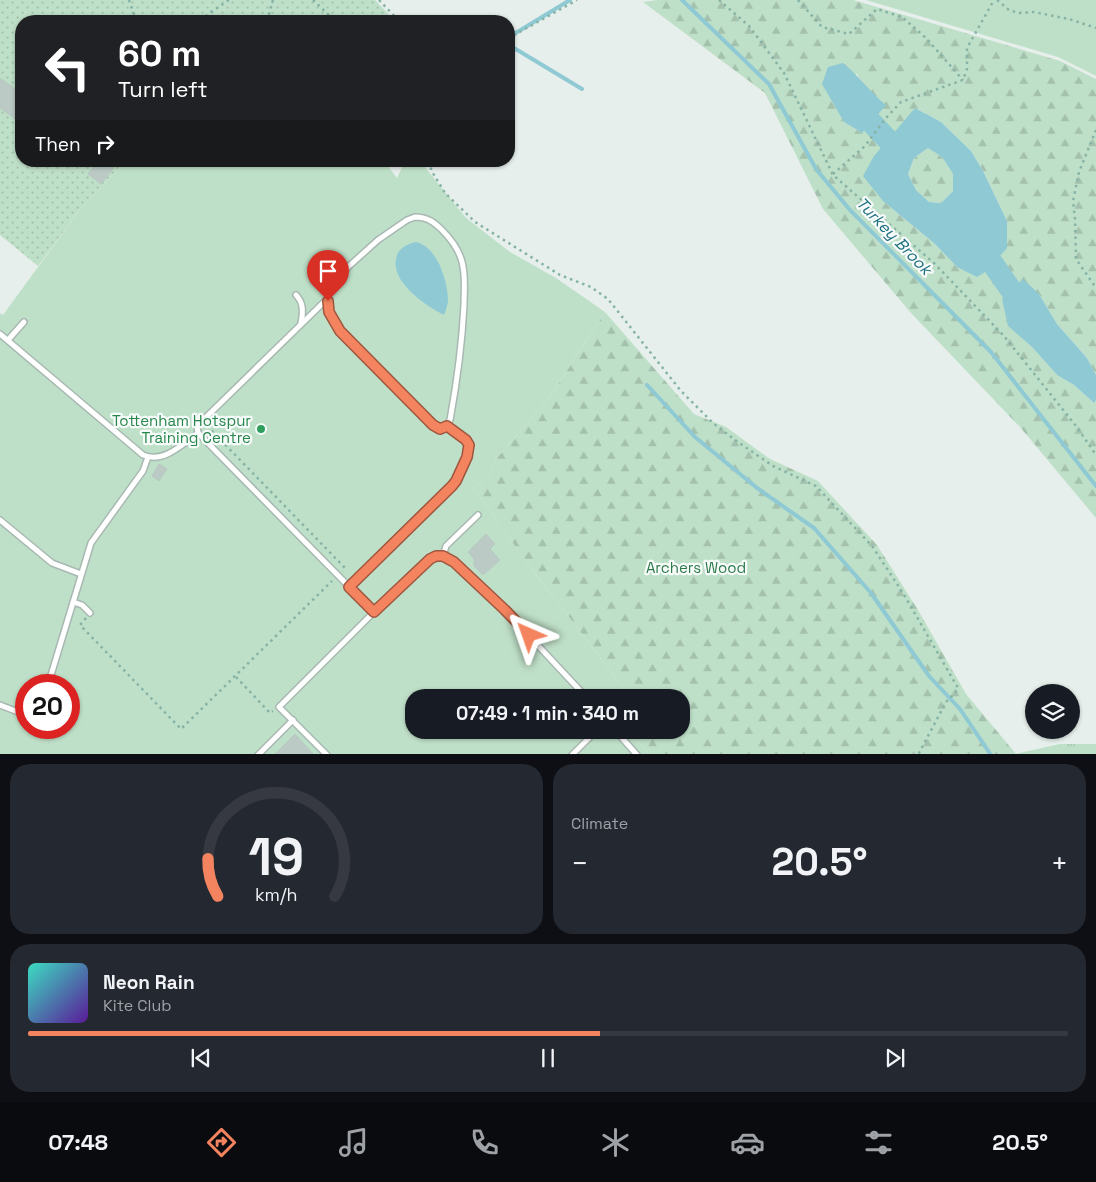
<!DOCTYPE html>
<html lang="en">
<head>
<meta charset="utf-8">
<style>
  body { margin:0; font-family:"Space Grotesk",sans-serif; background:#242831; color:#f1f3f6; height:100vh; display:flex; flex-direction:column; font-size:19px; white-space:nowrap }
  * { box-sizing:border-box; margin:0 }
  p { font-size:16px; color:#9ea1a6 }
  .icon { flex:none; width:28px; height:28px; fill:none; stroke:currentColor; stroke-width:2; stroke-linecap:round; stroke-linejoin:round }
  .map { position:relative; height:754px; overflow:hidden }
  .sheet { display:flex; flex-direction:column; gap:10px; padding:10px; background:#0d0f14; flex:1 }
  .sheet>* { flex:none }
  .hud { position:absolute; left:15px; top:15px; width:500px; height:152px; border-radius:20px; box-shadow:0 1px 4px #0004; background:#202124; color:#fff; overflow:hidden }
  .controls { position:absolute; left:1025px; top:684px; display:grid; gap:10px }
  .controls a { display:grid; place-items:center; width:55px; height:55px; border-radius:50%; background:#171b24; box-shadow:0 1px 4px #0004; font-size:25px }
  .speed { position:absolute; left:15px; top:674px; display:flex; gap:10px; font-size:25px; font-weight:700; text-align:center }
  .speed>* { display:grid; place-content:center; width:65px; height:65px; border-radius:50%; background:#171b24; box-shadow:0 1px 4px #0004; line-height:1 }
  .speed .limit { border:8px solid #d22; background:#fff; color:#111 }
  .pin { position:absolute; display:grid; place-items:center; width:42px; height:42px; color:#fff; margin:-51px -21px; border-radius:50% 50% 50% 0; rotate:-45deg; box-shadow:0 0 5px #0007 }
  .pin .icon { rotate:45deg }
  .me { position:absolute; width:55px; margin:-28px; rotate:317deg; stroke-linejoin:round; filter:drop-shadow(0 0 4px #0008) }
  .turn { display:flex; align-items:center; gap:18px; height:105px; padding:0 20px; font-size:22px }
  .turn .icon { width:65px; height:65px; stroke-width:2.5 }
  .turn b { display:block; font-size:35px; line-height:42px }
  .then { display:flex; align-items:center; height:48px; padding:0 20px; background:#0003; gap:10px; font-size:19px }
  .big { font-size:38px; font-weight:700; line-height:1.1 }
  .sheet .widget { flex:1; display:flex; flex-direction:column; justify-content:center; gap:8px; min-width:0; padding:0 18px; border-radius:20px; background:#242831 }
  .sheet .dial { align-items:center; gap:0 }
  .dial svg { height:130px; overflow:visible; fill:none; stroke:#363941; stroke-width:7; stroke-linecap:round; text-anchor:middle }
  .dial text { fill:#f1f3f6; stroke:none }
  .song { display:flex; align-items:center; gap:15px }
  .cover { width:60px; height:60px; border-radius:8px; background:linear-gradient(135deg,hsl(170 70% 55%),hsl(270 70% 35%)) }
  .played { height:5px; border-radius:2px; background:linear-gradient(90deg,#f4845f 55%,#363941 55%) }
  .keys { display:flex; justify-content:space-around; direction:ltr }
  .heat { display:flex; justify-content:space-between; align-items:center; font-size:28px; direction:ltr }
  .sheet .tiles { flex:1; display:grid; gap:10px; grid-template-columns:1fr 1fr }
  .widget:last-child { grid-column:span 2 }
  .trip { position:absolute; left:405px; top:689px; width:285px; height:50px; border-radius:20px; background:#171b24; box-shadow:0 1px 4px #0004; font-weight:700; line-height:50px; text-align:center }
  .menu { display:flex; height:80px; justify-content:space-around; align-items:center; background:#090b0e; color:#9ea1a6 }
  .menu .icon { width:35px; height:35px }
  .menu .selected { color:#f4845f }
  .menu b { font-size:22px; color:#f1f3f6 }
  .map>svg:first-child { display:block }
  .grass { fill:url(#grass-tufts) }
  .forest { fill:url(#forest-firs); fill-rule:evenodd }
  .park { fill:#bfe0c8; fill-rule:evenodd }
  .garden { fill:url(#garden-dots) }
  .water { fill:#8ec9d4; fill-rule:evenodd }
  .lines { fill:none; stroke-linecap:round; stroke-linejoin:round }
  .stream { stroke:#8ec9d4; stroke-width:4 }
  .river { stroke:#8ec9d4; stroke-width:22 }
  .building { fill:#bbcac4; stroke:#b8c9c2 }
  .service-casing { stroke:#a8b8b2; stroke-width:8 }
  .path { stroke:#86b3a5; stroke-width:2.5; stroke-dasharray:2.5 4; stroke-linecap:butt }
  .service { stroke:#fff; stroke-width:5 }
  .route-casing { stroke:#9f563e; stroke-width:12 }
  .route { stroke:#f4845f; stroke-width:9 }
  .leisure-dot { fill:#2e9e5b; stroke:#f7fbf9; stroke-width:2 }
  .labels { text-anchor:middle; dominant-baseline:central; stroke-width:4.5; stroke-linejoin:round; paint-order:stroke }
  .leisure-label { font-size:15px; fill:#27864d; stroke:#f7fbf9; text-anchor:end }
  .park-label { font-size:15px; fill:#2d7a4b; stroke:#f7fbf9 }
  .water-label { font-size:16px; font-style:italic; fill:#1c6f80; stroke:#f7fbf9 }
</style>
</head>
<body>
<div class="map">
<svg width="1096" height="755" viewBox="0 0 1096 755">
  <defs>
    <pattern id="grass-tufts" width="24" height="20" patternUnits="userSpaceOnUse" patternTransform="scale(1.25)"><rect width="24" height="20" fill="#bfe0c8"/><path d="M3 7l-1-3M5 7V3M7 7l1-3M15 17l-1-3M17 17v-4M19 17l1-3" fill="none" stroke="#a4c1ad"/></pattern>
    <pattern id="forest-firs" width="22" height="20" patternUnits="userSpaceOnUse" patternTransform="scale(1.25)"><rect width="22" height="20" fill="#bfe0c8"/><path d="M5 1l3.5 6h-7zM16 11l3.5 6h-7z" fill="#a4c1ad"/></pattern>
    <pattern id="garden-dots" width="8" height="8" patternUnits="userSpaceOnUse" patternTransform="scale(1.25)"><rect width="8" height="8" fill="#bfe0c8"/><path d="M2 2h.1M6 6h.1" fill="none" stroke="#a4c1ad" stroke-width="1.8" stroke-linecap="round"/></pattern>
  </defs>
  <rect width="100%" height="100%" fill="#e6efeb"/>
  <polygon class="grass" points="1060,744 1096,744 1096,754 1015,754"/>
  <g class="forest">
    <path d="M658,0H853L1060,61L1096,79V375L1087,358L1057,324L1039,294L1009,326L1032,347L1057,375L1074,385L1094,403L1096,400V518L1020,427L911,313L823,209L765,93L643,2ZM856,73L870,92L885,105L862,133L844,122ZM915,108L941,122L971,151L983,171L1007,221L957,267L935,244L883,201Z"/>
    <polygon points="928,148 942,157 953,174 953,191 941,203 929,202 916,190 908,174 914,158"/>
    <polygon points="605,312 694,414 726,427 770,459 818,481 877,545 918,610 966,694 1016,754 649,754 627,730 681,730 681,698 618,697 625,690 521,555 474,488 490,474 496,459 549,398"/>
  </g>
  <g class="park">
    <polygon points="866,0 1096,0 1096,76 1058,57"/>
    <path d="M127,161H384L397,178L405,161H420L466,218L510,252L556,278L605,312L549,398L496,459L490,474L474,488L521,555L625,690L618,698H414V730H627L649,754H0V313L3,315L81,208ZM26,685H69V728H26Z"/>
  </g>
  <polygon class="garden" points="0,0 375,0 395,21 288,21 287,19 285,21 21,21 21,161 127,161 81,208 38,266 0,235"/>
  <g class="water">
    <path d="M843,63C859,76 870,92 886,105L862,133L844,122L822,84L828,67Z"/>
    <path d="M915,108L941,122L971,151L983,171L1007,221V248L987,271L977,277L957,267L935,244L883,201L863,176L874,156ZM928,148L942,157L953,174V191L941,203L929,202L916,190L908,174L914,158Z"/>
    <path d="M416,242C437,247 447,279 448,299C448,304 446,310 444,315C425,305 388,281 397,255C400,247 408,244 416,242Z"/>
    <polygon points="1023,279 1039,294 1057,324 1087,358 1096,375 1096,400 1094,403 1074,385 1057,375 1032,347 1008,326 1002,299"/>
  </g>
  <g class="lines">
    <g class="stream">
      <polyline points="682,0 769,84 816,169 850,210 991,352 1096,486"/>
      <polyline points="509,37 570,0"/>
      <polyline points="509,45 582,89"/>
      <polyline points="647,385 695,437 757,488 814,528 871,593 929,676 960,709 991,755"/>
    </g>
    <g class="river">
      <polyline points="871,122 887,139"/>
      <polyline points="993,264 1011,290"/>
    </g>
  </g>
  <g class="building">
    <polygon points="0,78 21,93 21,123 0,108"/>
    <polygon points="98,161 119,161 101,184 88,174"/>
    <polygon points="159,464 167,469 159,481 152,476"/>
    <polygon points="486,534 495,544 490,549 500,560 483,575 474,566 474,559 468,552"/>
    <polygon points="295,734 314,755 274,755"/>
  </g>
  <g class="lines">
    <defs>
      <g id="service">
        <path d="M415,217C427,217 434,222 442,230C451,239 459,250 462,262C466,276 464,291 464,305C462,344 457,382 450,420L444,429H440L433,425L340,331L329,311L327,301L329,292L348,267L378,240L407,220Z"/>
        <path d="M296,295C304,303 303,313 301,323"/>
        <path d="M0,334L143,455C163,464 183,444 198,433L374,612"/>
        <polyline points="8,340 24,322"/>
        <polyline points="198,433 197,426 324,302 327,301"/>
        <polyline points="0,520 52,563 81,574"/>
        <polyline points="443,556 446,546 478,515"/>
        <path d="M349,587L452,486C458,477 474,451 467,441C463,435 453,430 447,426"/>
        <polyline points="73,602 82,605 90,613"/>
        <polyline points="48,685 91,543 143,471 148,457"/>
        <polyline points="0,705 26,715"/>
        <polyline points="615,730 637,755"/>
        <polyline points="258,755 293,720"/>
        <polyline points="327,755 279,707 374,612 430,559 436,556 443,556 454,562 505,610 587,698"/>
        <polyline points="572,755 592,735"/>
      </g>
    </defs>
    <use href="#service" class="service-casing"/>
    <g class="path">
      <polyline points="129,0 135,17"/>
      <polyline points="313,0 335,21"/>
      <polyline points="379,0 399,21"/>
      <polyline points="719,0 749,26 784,73 833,175 935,264 1004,336 1076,426 1096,455"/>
      <polyline points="798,0 822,27 849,34 877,9 902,17 926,38 963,80"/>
      <polyline points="997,0 1009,10 1019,13 1034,12 1069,19 1096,28"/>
      <polyline points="131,21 135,17 146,21"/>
      <polyline points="201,21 208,14 229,0"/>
      <polyline points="267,21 273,0"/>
      <polyline points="509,40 516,34 577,0"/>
      <polyline points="1096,130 1079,172 1073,201 1075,219 1076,259 1096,288"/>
      <polyline points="431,161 431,170 445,193 475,222 560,275 591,287 608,299 681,391 713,423 735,440 773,466 816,486 872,546 903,593 958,688 956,692 946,702 918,755"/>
      <polyline points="833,174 865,146 885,119 901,102 963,80 967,69 967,48 994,0"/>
      <polyline points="207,432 210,429 345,568 343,571"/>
      <polyline points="86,618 80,625 181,729 332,581"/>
      <polyline points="236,677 270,713 273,711"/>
    </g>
    <use href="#service" class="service"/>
  </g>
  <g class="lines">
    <defs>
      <polyline id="route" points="328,301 329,312 340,331 433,425 440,429 447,426 466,440 469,445 467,457 456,481 452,486 349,587 374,612 430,559 436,556 443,556 454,562 505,610 529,635"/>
    </defs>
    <use href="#route" class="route-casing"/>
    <use href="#route" class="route"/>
  </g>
  <circle class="leisure-dot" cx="261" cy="429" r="5"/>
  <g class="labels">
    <g class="leisure-label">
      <text x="251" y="420">Tottenham Hotspur<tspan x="251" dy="17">Training Centre</tspan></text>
    </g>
    <g class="park-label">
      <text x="696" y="567">Archers Wood</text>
    </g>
    <g class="water-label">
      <text transform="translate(894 236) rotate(46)">Turkey Brook</text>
    </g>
  </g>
</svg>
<div class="controls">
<a><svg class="icon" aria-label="layers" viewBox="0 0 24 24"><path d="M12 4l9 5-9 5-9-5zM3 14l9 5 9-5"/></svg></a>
</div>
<div class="speed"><div class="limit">20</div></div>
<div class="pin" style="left:328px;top:301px;background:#d93025"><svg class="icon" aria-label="arrive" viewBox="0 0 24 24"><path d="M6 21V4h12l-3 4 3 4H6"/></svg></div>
<svg class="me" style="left:529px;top:635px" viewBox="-20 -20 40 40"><path d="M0-17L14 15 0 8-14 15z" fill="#f4845f" stroke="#fff" stroke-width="4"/></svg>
<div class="trip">07:49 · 1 min · 340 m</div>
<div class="hud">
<div class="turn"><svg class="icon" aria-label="left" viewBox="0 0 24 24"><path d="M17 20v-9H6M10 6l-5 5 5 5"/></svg><div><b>60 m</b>Turn left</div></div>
<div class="then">Then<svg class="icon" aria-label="right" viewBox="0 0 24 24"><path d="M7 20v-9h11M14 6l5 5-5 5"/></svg></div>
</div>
</div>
<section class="sheet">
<div class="tiles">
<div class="widget dial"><svg viewBox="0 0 100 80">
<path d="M14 69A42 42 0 1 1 86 69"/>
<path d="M14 69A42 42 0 0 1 8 46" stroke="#f4845f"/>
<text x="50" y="56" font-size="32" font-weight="700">19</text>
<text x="50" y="72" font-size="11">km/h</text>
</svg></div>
<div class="widget"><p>Climate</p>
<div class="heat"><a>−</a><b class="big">20.5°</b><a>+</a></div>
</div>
<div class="widget">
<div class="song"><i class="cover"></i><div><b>Neon Rain</b><p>Kite Club</p></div></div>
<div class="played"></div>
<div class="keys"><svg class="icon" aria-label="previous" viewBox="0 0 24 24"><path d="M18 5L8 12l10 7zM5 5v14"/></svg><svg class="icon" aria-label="pause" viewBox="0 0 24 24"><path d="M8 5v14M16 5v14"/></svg><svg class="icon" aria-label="next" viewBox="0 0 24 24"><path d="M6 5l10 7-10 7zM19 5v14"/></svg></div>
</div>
</div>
</section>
<nav class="menu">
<b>07:48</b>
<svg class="icon selected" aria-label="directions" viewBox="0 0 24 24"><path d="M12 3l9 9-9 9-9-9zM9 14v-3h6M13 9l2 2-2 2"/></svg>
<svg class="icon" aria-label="music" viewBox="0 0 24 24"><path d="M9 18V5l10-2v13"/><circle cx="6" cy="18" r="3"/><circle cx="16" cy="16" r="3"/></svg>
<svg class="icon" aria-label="phone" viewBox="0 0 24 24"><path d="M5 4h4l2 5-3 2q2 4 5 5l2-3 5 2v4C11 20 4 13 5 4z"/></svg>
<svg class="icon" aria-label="climate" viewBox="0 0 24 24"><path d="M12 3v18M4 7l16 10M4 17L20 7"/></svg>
<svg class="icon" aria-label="car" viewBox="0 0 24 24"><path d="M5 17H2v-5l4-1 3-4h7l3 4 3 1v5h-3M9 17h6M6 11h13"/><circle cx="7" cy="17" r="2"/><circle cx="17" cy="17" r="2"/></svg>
<svg class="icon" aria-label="filters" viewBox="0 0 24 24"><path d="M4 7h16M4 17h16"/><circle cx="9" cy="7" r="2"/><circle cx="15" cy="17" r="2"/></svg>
<b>20.5°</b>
</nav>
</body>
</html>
